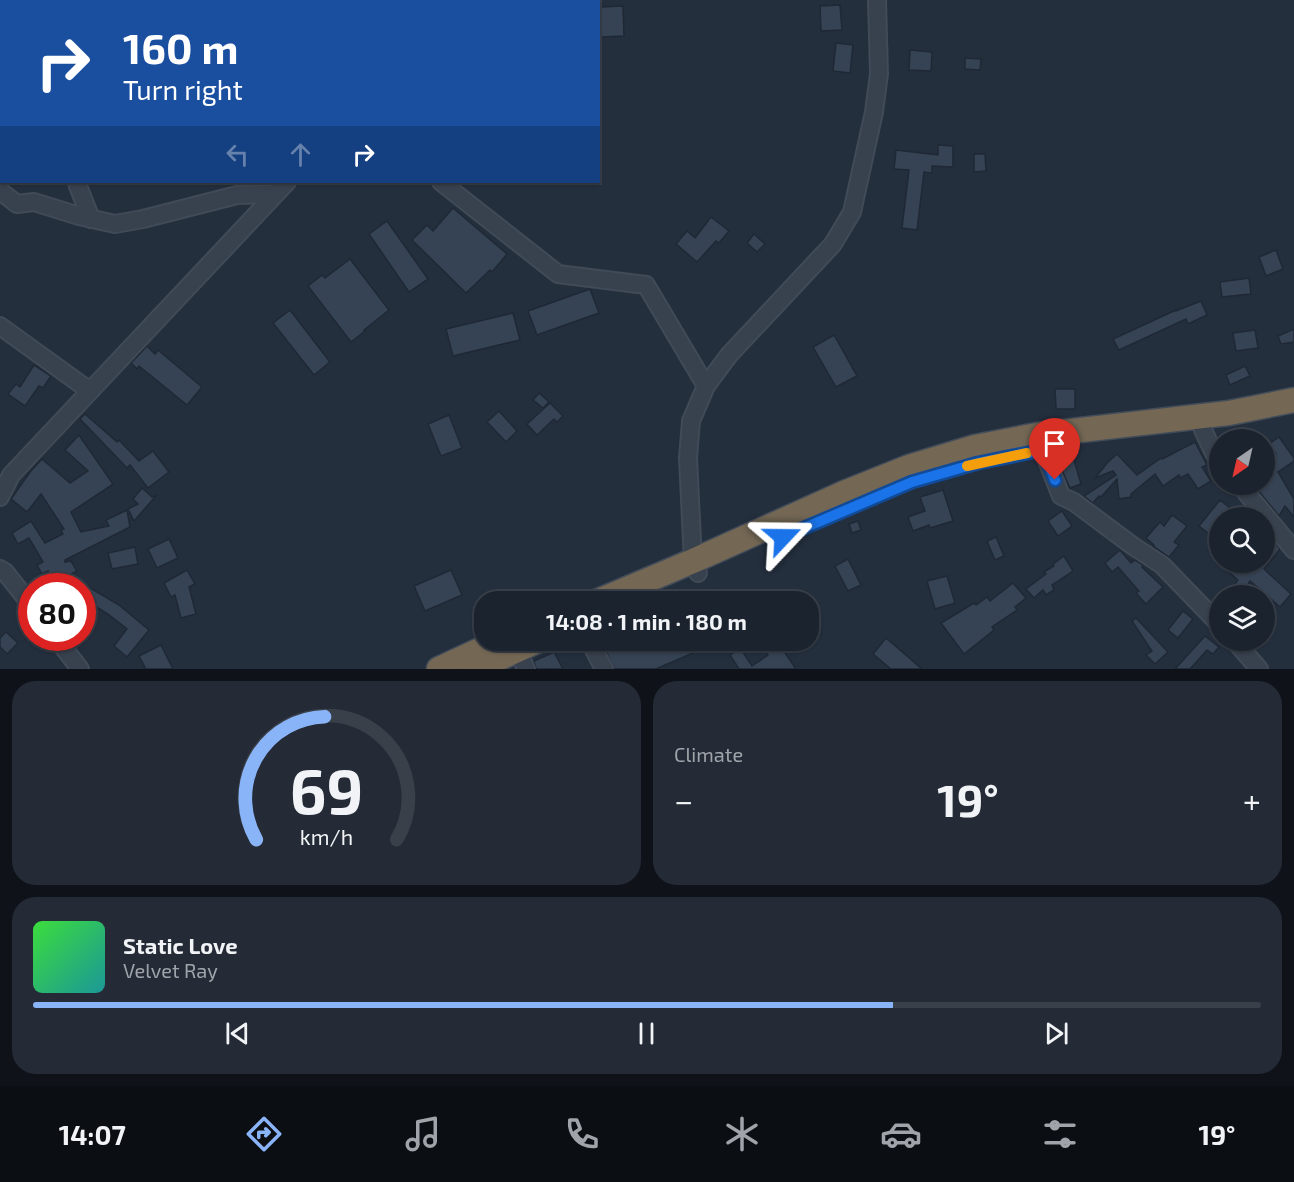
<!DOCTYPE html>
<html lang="en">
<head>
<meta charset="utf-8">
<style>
  body { margin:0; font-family:"Exo 2",sans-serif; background:#242b36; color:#f1f3f6; height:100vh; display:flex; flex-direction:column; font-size:22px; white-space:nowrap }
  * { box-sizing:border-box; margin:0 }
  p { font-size:20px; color:#a0a4aa }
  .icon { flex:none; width:33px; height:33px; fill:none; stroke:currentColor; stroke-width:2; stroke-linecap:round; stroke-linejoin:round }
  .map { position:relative; height:669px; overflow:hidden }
  .sheet { display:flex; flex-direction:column; gap:12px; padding:12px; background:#0f1319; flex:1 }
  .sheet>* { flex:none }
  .banner { position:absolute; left:0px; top:0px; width:600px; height:183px; box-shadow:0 2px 4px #0004,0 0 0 2px #39404a; background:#1a4fa0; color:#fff; overflow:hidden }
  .needle { width:39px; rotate:214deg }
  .tools { position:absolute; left:1209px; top:429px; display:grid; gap:12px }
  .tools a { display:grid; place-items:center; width:66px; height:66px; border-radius:50%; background:#1b232e; box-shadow:0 2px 4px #0004,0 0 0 2px #39404a; font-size:30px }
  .speed { position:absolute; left:18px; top:573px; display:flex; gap:12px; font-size:30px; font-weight:700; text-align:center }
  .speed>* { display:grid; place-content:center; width:78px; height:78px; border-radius:50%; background:#1b232e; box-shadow:0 2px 4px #0004,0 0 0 2px #39404a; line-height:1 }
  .speed .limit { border:9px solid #d22; background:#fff; color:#111 }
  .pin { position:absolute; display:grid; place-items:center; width:51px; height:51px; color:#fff; margin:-62px -26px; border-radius:50% 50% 50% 0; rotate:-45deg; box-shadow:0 0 6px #0007 }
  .pin .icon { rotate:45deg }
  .me { position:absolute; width:66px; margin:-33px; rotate:67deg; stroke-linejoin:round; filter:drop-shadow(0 0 4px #0008) }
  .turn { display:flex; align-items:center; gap:21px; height:126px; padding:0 24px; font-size:27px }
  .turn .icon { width:78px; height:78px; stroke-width:2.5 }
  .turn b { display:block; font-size:42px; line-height:51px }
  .lanes { display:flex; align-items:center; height:57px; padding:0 24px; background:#0003; justify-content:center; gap:30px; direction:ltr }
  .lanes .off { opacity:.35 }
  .big { font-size:45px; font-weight:700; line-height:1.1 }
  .sheet .widget { flex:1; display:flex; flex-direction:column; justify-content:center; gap:9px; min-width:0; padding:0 21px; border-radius:24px; background:#242b36 }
  .sheet .dial { align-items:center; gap:0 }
  .dial svg { height:156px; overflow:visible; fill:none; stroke:#39404a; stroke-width:7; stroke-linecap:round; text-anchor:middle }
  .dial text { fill:#f1f3f6; stroke:none }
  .song { display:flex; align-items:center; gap:18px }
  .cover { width:72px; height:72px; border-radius:9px; background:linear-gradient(135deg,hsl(120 70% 55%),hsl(180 70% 35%)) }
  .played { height:6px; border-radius:3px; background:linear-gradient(90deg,#8ab4f8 70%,#39404a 70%) }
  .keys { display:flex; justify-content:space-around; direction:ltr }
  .heat { display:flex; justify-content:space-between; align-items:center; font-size:33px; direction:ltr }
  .sheet .tiles { flex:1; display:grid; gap:12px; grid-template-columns:1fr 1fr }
  .widget:last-child { grid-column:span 2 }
  .trip { position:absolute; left:474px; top:591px; width:345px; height:60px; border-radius:24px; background:#1b232e; box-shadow:0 2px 4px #0004,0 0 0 2px #39404a; font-weight:700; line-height:60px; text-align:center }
  .tabs { display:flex; height:96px; justify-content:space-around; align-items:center; background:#0b0e12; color:#a0a4aa }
  .tabs .icon { width:42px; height:42px }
  .tabs .on { color:#8ab4f8 }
  .tabs b { font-size:27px; color:#f1f3f6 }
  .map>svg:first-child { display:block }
  .building { fill:#364354; stroke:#1f2835; stroke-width:1.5 }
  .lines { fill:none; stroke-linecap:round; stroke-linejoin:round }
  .minor-casing { stroke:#414a57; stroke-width:20 }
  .highway-casing { stroke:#434c59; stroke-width:27 }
  .minor { stroke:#38414e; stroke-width:16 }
  .highway { stroke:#746855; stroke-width:24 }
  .route-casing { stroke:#114b97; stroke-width:15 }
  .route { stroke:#1a73e8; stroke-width:10 }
  .slow { stroke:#f59e0b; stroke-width:10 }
</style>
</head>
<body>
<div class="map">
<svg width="1294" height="669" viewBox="0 0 1294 669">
  <rect width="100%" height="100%" fill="#242f3e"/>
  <g class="building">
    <polygon points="840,5 842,30 821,31 820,6"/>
    <polygon points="623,6 624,36 601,37 601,7"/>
    <polygon points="836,43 853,45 850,73 833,71"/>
    <polygon points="910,50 932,52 931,71 909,70"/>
    <polygon points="965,58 981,59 980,70 965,69"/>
    <polygon points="938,145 953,146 953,167 932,166 932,173 924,172 917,230 902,228 909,170 894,169 896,150 938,155"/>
    <polygon points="974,154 985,154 986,171 974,172"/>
    <polygon points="453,208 507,254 492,272 490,270 466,293 412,240 427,225 433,231"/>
    <polygon points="711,217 729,231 719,243 716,241 697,262 676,244 687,231 695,238"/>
    <polygon points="387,221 428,279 409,292 369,234"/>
    <polygon points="754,234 765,244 757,252 747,243"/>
    <polygon points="1276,250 1283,269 1266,276 1259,257"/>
    <polygon points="350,259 389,310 364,330 365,331 351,342 308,286 322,275 325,278"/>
    <polygon points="1249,278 1251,294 1222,297 1220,282"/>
    <polygon points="590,289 599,313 537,335 528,311"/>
    <polygon points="1201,301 1207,315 1188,324 1186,319 1119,350 1113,339 1176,310 1176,311"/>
    <polygon points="290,310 330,362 314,375 273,323"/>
    <polygon points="513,313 520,340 453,356 446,329"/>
    <polygon points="1294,329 1294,342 1281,344 1278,336"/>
    <polygon points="1255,330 1258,348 1236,351 1233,333"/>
    <polygon points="834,335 857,376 836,387 813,347"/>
    <polygon points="147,346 155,354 158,350 202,387 187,405 139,366 137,369 131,363"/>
    <polygon points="34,365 51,376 43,388 39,386 25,406 8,394 16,384 20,387"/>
    <polygon points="1245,366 1250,376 1230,385 1226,375"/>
    <polygon points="1055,389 1075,389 1075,409 1056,409"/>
    <polygon points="539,393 549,402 543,408 533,400"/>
    <polygon points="550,403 563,416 557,422 554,419 537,435 527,424"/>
    <polygon points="499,411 517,431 506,442 487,422"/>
    <polygon points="85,414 117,442 119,440 139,461 153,451 169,472 148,488 130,465 127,468 80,419"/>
    <polygon points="449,415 462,448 441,456 428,424"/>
    <polygon points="79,435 113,484 71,512 81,532 109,526 106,520 127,510 130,527 65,560 65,562 71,561 77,571 55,583 48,571 42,574 37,565 43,562 29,538 18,544 12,533 31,521 45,543 63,534 61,530 64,529 41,494 27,512 11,499 30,472 42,459 70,483 88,471 65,450"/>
    <polygon points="1279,437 1294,458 1294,461 1278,472 1294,499 1294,517 1285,506 1279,516 1253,484 1264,484 1264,461 1276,454 1269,444"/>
    <polygon points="1195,442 1207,465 1202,467 1211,481 1198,489 1188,474 1180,478 1179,475 1163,486 1155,474 1131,494 1131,497 1119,499 1117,479 1101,497 1099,496 1093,503 1084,496 1116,475 1113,471 1095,478 1108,462 1117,454 1137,475 1161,458 1162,459"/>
    <polygon points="1074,460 1081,484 1070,488 1060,466"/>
    <polygon points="142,488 152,497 156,496 134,521 128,509 138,504 133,499"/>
    <polygon points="943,490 953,521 930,528 929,525 913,531 908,517 925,511 920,497"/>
    <polygon points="1220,500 1234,511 1228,518 1220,518 1220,528 1213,537 1199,526"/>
    <polygon points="1062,511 1072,526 1058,536 1048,521"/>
    <polygon points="1172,515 1187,526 1174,542 1179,545 1169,557 1153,546 1154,545 1146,538 1160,522 1164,526"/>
    <polygon points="858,521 861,530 852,533 849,524"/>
    <polygon points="1264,536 1269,540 1271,538 1280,549 1264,569 1291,594 1280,607 1250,581 1241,596 1225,596 1238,580 1217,562 1264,562"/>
    <polygon points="996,537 1004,556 995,560 987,541"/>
    <polygon points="169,539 178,558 157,568 148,549"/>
    <polygon points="135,547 138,564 112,569 108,553"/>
    <polygon points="1120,550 1131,563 1135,560 1143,565 1142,567 1163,587 1146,604 1136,593 1139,591 1118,567 1112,572 1105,563"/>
    <polygon points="1064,556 1073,571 1052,585 1054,590 1046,595 1043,590 1034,598 1026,589 1046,574 1044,572 1054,566 1053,564"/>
    <polygon points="848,559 861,585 848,591 835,566"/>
    <polygon points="187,570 195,584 189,587 196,614 181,618 175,595 171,597 164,583"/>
    <polygon points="451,570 462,595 425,611 414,586"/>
    <polygon points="947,576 955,603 935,609 927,581"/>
    <polygon points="1013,583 1026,598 1015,607 1017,610 992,627 994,630 964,654 941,623 974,603 976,605 987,597 990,601"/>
    <polygon points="87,586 119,605 149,630 127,657 114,646 127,629 108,614 82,598 82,594"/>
    <polygon points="713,589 715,594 732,590 736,602 701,602 700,599 704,598 702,592"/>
    <polygon points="808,601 822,634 808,639"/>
    <polygon points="1183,611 1193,619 1178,638 1168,630"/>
    <polygon points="1136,618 1168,652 1155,664 1146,655 1152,651 1132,621"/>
    <polygon points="6,632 18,643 7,654 0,647 0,638"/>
    <polygon points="1205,636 1219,647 1213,654 1207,650 1190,669 1175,669"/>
    <polygon points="886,638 922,669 891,669 873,654"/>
    <polygon points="601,640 687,640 693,653 656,669 614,669"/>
    <polygon points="726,640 735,640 752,666 768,655 767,653 779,644 796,669 739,669 730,655 733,653"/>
    <polygon points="161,645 173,669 146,669 139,656"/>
    <polygon points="554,652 563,669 536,669 534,661"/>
  </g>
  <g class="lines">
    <defs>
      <g id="minor">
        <polyline points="234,0 235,2"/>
        <polyline points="384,2 384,0"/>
        <polyline points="77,182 78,186 91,219"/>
        <polyline points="441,182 558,274 646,285 706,386"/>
        <polyline points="0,191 17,204 34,202 79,216 115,224 143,219 237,195 275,194"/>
        <polyline points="0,326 90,391"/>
        <polyline points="1203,430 1214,453 1220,460"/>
        <polyline points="1037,435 1061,496 1074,502 1133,546 1162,565 1220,625"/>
        <polyline points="1239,484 1294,550"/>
        <polyline points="0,497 11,475 287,182"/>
        <polyline points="0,569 5,572 32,606"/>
        <polyline points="698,573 693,561 688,458 691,421 706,386 729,355 833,244 852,212 874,112 879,74 877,0"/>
        <polyline points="56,638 80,669"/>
        <polyline points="589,640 604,669"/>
        <polyline points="1234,640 1259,669"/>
        <polyline points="514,643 526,669"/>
      </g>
      <g id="highway">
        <polyline points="596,602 693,561 844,493 909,467 975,447 1037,435 1229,413 1294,400"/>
        <polyline points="439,669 493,644"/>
        <polyline points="476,669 539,640"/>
      </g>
    </defs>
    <use href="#minor" class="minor-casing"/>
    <use href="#highway" class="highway-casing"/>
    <use href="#minor" class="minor"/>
    <use href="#highway" class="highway"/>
  </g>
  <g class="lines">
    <defs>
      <polyline id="route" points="783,537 912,482 978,463 1043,450 1055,480"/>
    </defs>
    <use href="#route" class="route-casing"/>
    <use href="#route" class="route"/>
    <polyline class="slow" points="967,466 1027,453"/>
  </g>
</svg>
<div class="tools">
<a><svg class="needle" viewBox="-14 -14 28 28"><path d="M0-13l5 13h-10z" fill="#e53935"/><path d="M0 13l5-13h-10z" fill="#a0a4aa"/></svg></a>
<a><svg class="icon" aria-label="search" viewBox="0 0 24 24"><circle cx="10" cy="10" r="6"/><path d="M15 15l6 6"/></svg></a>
<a><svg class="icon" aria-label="layers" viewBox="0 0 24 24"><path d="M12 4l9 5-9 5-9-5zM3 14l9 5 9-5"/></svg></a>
</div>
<div class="speed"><div class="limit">80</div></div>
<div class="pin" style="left:1055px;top:480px;background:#d93025"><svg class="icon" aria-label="arrive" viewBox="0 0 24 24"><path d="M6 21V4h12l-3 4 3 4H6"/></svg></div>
<svg class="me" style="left:783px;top:537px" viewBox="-20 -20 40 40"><path d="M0-17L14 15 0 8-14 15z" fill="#1a73e8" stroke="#fff" stroke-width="4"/></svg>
<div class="trip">14:08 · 1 min · 180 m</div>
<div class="banner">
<div class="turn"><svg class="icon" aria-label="right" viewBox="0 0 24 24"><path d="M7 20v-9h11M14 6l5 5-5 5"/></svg><div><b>160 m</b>Turn right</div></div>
<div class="lanes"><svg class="icon off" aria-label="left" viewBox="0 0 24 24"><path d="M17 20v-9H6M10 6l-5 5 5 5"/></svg><svg class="icon off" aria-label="ahead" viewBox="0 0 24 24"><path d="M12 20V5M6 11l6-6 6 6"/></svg><svg class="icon" aria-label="right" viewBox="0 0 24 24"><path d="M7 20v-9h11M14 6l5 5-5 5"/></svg></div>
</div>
</div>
<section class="sheet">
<div class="tiles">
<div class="widget dial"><svg viewBox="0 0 100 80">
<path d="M14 69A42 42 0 1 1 86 69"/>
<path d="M14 69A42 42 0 0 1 49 6" stroke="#8ab4f8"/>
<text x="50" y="56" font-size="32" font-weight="700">69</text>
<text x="50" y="72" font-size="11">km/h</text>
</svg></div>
<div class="widget"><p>Climate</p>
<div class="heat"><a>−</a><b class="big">19°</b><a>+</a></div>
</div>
<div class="widget">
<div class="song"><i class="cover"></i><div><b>Static Love</b><p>Velvet Ray</p></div></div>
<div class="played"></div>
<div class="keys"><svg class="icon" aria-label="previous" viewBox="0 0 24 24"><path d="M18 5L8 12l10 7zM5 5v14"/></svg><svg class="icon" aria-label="pause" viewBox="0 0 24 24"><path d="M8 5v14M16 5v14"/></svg><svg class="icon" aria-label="next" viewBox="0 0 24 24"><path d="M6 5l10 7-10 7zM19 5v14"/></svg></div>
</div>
</div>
</section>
<nav class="tabs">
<b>14:07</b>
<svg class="icon on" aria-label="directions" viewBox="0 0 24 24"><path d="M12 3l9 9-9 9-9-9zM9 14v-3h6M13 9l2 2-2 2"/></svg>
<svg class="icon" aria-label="music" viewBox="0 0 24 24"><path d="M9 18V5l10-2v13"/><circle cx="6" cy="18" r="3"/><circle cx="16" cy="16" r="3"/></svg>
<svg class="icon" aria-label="phone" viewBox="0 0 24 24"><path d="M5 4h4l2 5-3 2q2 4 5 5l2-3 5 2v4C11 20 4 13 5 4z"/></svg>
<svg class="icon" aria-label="climate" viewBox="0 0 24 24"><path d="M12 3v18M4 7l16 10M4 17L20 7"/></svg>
<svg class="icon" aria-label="car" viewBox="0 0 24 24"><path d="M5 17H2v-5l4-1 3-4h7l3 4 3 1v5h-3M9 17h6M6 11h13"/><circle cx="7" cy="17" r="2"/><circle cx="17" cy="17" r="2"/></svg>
<svg class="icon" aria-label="filters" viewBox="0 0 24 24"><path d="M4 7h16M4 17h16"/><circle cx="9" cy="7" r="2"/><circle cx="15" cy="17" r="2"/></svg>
<b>19°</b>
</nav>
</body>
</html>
